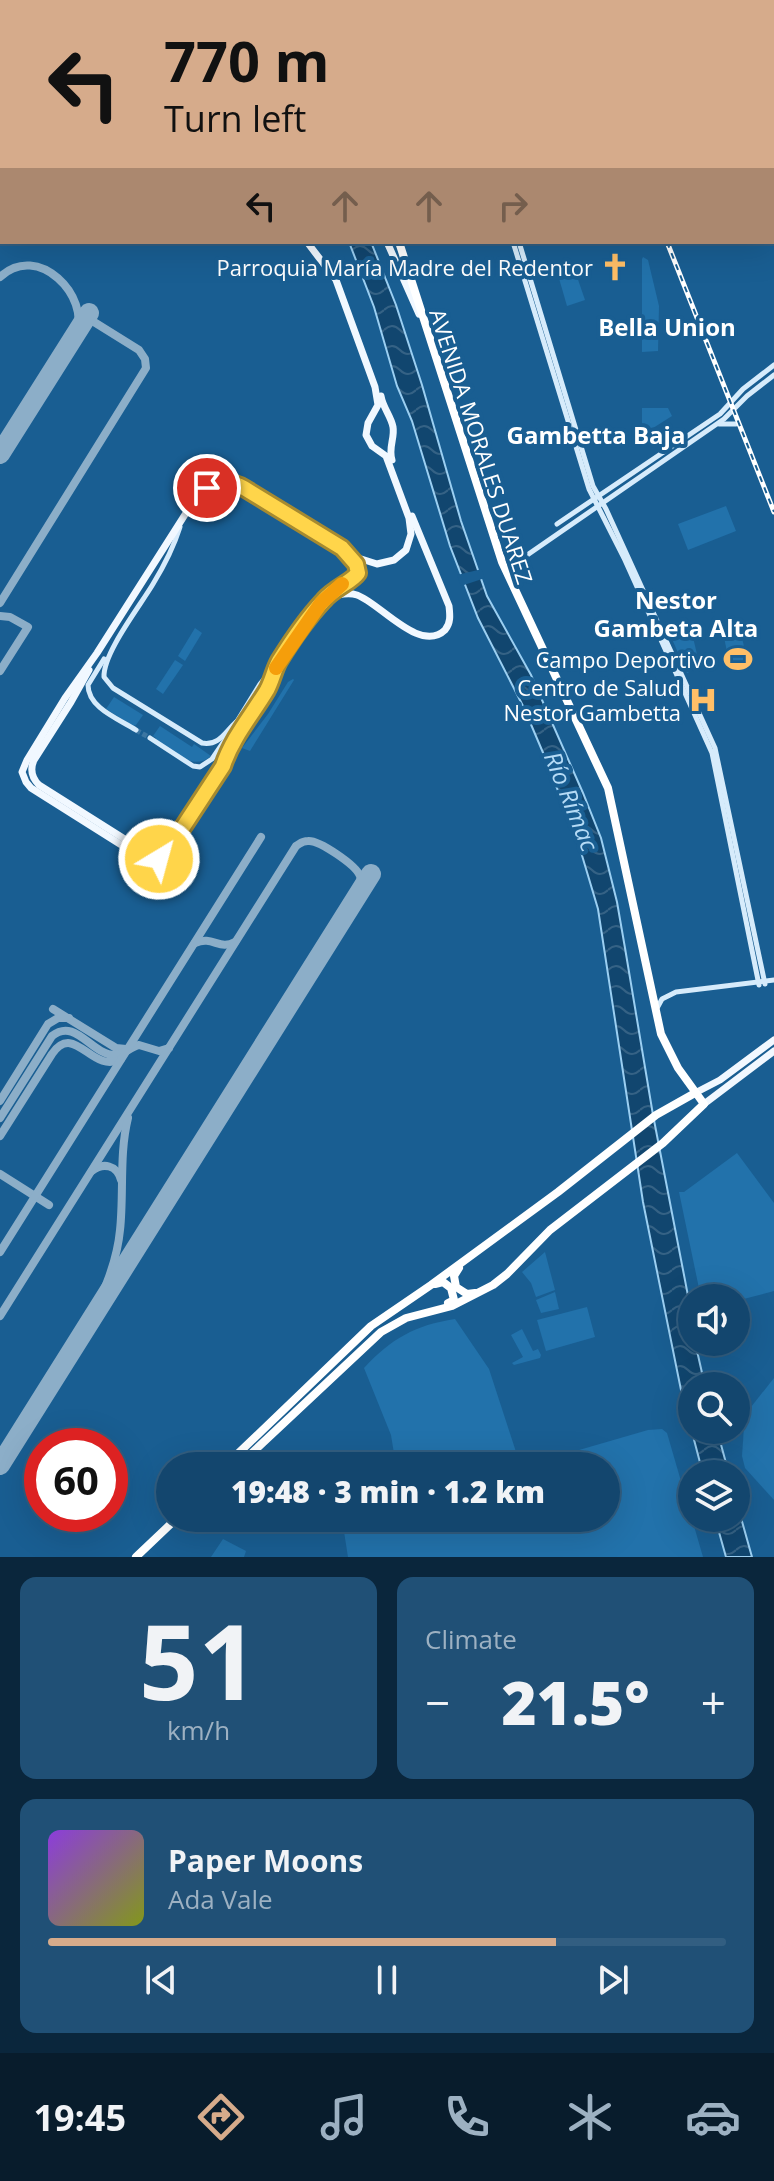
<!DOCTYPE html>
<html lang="en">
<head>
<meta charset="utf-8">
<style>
  body { margin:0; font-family:"Open Sans",sans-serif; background:#205076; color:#f1f3f6; height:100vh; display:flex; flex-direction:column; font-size:30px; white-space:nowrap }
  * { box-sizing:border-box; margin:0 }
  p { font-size:26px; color:#9db1c2 }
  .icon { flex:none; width:44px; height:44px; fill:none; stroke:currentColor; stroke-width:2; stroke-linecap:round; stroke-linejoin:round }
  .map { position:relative; height:1557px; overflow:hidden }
  .side { display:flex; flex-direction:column; gap:20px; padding:20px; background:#0a263c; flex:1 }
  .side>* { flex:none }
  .hud { position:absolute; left:0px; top:0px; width:774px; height:244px; box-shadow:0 8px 32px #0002,0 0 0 2px #325e81; background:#d6ab8b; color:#111; overflow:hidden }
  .buttons { position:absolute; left:678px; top:1284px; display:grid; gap:16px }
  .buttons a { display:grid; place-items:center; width:72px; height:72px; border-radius:50%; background:#13466e; box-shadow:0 8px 32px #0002,0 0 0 2px #325e81; font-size:40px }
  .speed { position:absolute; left:24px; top:1428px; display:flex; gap:16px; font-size:40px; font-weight:700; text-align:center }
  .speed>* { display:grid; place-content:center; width:104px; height:104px; border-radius:50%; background:#13466e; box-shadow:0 8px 32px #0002,0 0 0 2px #325e81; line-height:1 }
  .speed .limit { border:12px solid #d22; background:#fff; color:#111 }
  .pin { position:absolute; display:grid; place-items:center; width:68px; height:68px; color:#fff; margin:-34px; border:4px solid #fff; border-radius:50%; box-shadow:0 2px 8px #0007 }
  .me { position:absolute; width:88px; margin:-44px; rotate:37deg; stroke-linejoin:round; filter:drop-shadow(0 0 6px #0008) }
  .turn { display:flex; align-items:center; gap:28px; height:168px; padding:0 32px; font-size:36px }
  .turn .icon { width:104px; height:104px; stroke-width:2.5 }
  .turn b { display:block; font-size:56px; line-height:68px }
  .lanes { display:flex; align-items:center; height:76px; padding:0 32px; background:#0003; justify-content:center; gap:40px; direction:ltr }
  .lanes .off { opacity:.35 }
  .big { font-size:60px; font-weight:800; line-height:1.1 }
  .side .card { flex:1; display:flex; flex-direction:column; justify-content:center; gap:12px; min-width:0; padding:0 28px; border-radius:16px; background:#205076 }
  .side .dial { align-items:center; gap:0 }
  .dial b { font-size:104px; line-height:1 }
  .song { display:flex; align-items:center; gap:24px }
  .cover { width:96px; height:96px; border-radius:12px; background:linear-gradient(135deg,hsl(270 70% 55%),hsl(70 70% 35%)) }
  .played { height:8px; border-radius:4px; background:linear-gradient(90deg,#d6ab8b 75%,#325e81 75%) }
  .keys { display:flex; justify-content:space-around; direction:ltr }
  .heat { display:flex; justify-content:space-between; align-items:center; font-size:44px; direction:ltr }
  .side .tiles { flex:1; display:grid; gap:20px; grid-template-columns:1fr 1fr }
  .card:last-child { grid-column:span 2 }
  .trip { position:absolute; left:156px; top:1452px; width:464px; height:80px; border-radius:40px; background:#13466e; box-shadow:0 8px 32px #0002,0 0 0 2px #325e81; font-weight:800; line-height:80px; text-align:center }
  .tab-bar { display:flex; height:128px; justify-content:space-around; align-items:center; background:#081c2c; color:#9db1c2 }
  .tab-bar .icon { width:56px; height:56px }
  .tab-bar .active { color:#d6ab8b }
  .tab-bar b { font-size:36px; color:#f1f3f6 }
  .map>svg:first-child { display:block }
  .green { fill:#2272ab }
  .water { fill:url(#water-waves); stroke:#9bcff2; stroke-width:2 }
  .pier { fill:#195e92 }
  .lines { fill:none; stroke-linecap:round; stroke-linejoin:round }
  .stream { stroke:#9bcff2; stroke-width:2 }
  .taxiway { stroke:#8caec8; stroke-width:8 }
  .runway { stroke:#8caec8; stroke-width:20 }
  .secondary-tunnel { stroke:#3c76a2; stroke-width:5; stroke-dasharray:5 2.5; stroke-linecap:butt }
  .secondary { stroke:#d6ebfb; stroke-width:5 }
  .primary { stroke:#f1f8ff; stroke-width:7 }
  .highway { stroke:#fff; stroke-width:8 }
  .rail-casing { stroke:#fff; stroke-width:5 }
  .rail { stroke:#195e92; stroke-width:2; stroke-dasharray:6; stroke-linecap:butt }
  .route-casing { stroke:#a68a30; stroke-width:20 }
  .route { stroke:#ffd54a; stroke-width:14 }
  .slow { stroke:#f59e0b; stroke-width:14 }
  .labels { text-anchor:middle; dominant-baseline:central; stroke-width:8; stroke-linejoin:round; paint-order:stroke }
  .poi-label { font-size:22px; fill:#fff; stroke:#195e92; text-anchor:end }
  .street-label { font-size:22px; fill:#fff; stroke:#195e92 }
  .neighbourhood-label { font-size:24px; font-weight:bold; fill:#fff; stroke:#195e92 }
  .water-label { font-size:24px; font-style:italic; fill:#b5dbf6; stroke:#195e92 }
</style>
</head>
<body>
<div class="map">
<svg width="774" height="1557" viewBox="0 0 774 1557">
  <defs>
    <pattern id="water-waves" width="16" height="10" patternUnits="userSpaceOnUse" patternTransform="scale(2)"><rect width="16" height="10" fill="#11466f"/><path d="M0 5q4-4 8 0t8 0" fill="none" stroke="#356285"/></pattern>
  </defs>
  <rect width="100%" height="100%" fill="#195e92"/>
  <g class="green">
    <polygon points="643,257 648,260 659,306 658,351 642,352 642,259"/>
    <polygon points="572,262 585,300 567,306 556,268"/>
    <polygon points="642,408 668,408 672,416 642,435"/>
    <polygon points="726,506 736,531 688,550 678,524"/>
    <polygon points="682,624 686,634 692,633 700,667 687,673 668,630"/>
    <polygon points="195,628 202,633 185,661 178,656"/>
    <polygon points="741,634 748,663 730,667 724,637"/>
    <polygon points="175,660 183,665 163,694 156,689"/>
    <polygon points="293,679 294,680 250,751 242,748 268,714 288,682"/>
    <polygon points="114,697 143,715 136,725 133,726 106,709"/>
    <path d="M160,726L192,747L194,744L211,756C193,772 173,751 155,740L156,738L153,736Z"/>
    <polygon points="737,1153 774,1203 774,1291 736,1301 736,1298 701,1298 679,1192 684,1192"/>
    <polygon points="545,1252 555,1290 536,1297 531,1283 522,1272"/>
    <polygon points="555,1292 559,1309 541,1313 536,1300"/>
    <polygon points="587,1307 595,1337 546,1351 537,1320"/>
    <path d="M455,1319L489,1369L517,1455L516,1459L494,1466H396L391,1435L364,1368C391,1339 415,1325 455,1319Z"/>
    <polygon points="522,1329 533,1351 538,1349 541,1355 540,1358 514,1365 512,1363 523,1357 511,1335"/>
    <polygon points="774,1378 774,1500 745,1468 742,1456 744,1427 751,1407"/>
    <polygon points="662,1429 667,1433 703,1557 348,1557 342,1519 346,1518 606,1518 606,1466 524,1466 648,1430"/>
    <polygon points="223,1539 246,1551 244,1557 211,1557"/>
  </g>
  <g class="water">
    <polygon points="349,242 371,242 396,305 422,385 461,521 487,596 531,675 583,793 601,838 617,902 625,948 653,1115 690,1306 692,1342 695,1342 705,1386 692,1386 692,1430 717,1430 729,1474 703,1474 681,1390 643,1202 598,909 578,842 544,755 524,708 478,618 450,546 412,421 397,386 374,307"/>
    <polygon points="736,1500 752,1557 726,1557 715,1518 736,1518"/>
  </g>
  <polygon class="pier" points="482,569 485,578 461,586 457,575"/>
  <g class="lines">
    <polyline class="stream" points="110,0 112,2"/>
    <g class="taxiway">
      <path d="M0,277C38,241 91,297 76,334"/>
      <polyline points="0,603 146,368 145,359 139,350 86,317"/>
      <polyline points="0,616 10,617 28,627 0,671"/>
      <path d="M195,943C213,935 219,951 235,942"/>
      <polyline points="53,1009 116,1048 126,1049"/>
      <polyline points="0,1101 48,1024 58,1018 69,1018"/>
      <path d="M0,1118L52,1036C76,1017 91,1055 115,1055C124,1055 130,1047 139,1045L159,1051L169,1048"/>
      <path d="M0,1136L52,1054C75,1021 92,1075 121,1059"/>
      <path d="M92,1171C103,1162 117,1165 121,1180"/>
      <polyline points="0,1174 49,1205"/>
      <polyline points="0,1252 261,837"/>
      <path d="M0,1316L296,846C301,843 302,841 308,841C319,840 356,865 360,876C362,883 360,888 358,895"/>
      <path d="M91,1319C104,1291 117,1262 120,1230C124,1194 119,1154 128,1118"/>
    </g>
    <g class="runway">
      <polyline points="0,454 89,313"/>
      <polyline points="0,1465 371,874"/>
    </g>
    <polyline class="secondary-tunnel" points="136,730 150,738"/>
    <g class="secondary">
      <polyline points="462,0 463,2"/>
      <polyline points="682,0 683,2"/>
      <polyline points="687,0 688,2"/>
      <polyline points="760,2 763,0"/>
      <polyline points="772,112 774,115"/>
      <polyline points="772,120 774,122"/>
      <polyline points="513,242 589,489 624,558 712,753 759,985"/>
      <polyline points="519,242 593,486 606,509 715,748 765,984"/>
      <polyline points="719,424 736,424"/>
      <polyline points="557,524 720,414 743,389 774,365"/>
      <path d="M180,527C174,546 164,566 153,584C140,606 103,653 104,677L113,688L202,743C219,746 225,732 236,722"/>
      <polyline points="507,569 724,419 747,396 774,375"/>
      <path d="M104,659L88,685C88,708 119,719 136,730"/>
      <polyline points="236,723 260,684 273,668"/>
      <polyline points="150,738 193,766 200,767 212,759 231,731"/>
      <polyline points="656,1010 662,999 676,992 774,980"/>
    </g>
    <g class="primary">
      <polyline points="387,242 419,314"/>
      <path d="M381,396C383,408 391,416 393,427C395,438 388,448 392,460"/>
      <path d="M326,599C336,595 347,592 357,595C380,603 420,654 445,630C451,623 450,615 449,606L412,516"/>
      <path d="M89,670L71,702L34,760C30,769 31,777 39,785L142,850C152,853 159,853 166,844L219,762L227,753L269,686L277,664L307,620L328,595L357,575V566L349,556"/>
      <path d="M227,753L223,766L170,847L161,858L154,861L142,858L31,788L26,782L22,772L27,760L65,698L97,653L193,502C205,487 218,479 238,484L355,557L377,564L394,560L406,550L411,534L409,518L386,456L372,446L366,435L368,423L378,405L375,387L336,280L307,242"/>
      <polyline points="695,1093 720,1080 774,1040"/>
      <polyline points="704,1104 774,1051"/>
    </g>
    <g class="highway">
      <polyline points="203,0 205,2"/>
      <polyline points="210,0 212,2"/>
      <polyline points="459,1268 454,1276 456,1287 467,1294 475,1293"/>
      <polyline points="435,1284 443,1282 451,1288 454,1300 448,1303"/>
      <polyline points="225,1466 371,1326 431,1285 558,1192 656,1115 695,1093"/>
      <polyline points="238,1466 381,1332 406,1318 452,1306 493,1285 507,1274 550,1230 663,1143 704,1104 678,1068 661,1034 608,788 502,562 399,242"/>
      <polyline points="136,1557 177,1518"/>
    </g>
    <defs>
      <g id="rail">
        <polyline points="565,0 566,2"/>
        <polyline points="667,242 774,512"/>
      </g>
    </defs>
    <use href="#rail" class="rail-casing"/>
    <use href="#rail" class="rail"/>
  </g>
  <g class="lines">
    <defs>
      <path id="route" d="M159,859L170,847L223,766C232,738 252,715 267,690C272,681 274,670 279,661C292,640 307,618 324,600C334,588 352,582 358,573L356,564L342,548L244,488C232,481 220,481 207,488"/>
    </defs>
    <use href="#route" class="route-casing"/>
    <use href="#route" class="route"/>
    <polyline class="slow" points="276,668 321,603 342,584"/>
  </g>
  <defs>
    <symbol id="church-bare" viewBox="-9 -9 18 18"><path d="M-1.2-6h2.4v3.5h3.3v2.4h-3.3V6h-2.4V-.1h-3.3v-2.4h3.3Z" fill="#ffbf67" stroke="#195e92" stroke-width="2.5" paint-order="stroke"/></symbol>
    <symbol id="stadium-bare" viewBox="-9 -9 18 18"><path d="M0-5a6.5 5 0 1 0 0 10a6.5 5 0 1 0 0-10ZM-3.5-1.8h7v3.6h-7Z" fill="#ffbf67" stroke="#195e92" stroke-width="2.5" paint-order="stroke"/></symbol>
    <symbol id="hospital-bare" viewBox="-9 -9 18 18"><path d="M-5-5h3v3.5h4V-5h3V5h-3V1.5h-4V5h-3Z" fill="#ffbf67" stroke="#195e92" stroke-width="2.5" paint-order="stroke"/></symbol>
  </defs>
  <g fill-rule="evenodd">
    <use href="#church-bare" x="595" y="247" width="40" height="40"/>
    <use href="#stadium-bare" x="718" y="639" width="40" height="40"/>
    <use href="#hospital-bare" x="683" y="680" width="40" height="40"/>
  </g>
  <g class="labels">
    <g class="poi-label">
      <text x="593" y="267">Parroquia María Madre del Redentor</text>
      <text x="716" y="659">Campo Deportivo</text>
      <text x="681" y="687">Centro de Salud<tspan x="681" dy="25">Nestor Gambetta</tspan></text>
    </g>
    <g class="street-label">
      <text transform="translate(482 446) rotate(72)">AVENIDA MORALES DUAREZ</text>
    </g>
    <g class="neighbourhood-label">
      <text x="667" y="326">Bella Union</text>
      <text x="596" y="434">Gambetta Baja</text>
      <text x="676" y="599">Nestor<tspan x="676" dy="28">Gambeta Alta</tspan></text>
    </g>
    <g class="water-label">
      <text transform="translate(572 801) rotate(68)">Río Rímac</text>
    </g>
  </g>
</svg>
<div class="buttons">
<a><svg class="icon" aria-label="sound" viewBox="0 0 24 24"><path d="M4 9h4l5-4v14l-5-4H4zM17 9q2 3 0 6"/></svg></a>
<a><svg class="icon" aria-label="search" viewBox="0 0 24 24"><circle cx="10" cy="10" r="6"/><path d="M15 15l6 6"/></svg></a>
<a><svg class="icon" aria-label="layers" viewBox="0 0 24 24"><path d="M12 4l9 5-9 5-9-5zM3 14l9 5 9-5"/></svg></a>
</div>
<div class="speed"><div class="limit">60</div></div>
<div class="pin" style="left:207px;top:488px;background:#d93025"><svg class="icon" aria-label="arrive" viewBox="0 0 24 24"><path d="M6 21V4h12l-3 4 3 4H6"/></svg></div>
<svg class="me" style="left:159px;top:859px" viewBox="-20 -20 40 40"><circle r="17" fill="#ffd54a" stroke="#fff" stroke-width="3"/><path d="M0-11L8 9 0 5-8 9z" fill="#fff"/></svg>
<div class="trip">19:48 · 3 min · 1.2 km</div>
<div class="hud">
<div class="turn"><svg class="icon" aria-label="left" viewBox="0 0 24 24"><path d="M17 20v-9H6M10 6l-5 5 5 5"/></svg><div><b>770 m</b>Turn left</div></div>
<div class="lanes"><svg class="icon" aria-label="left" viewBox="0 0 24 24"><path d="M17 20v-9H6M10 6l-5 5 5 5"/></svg><svg class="icon off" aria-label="ahead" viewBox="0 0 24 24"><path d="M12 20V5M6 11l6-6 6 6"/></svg><svg class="icon off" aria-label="ahead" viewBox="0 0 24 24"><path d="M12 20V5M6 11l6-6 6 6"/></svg><svg class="icon off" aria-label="right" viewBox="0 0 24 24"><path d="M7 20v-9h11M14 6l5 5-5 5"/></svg></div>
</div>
</div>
<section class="side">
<div class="tiles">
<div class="card dial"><b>51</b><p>km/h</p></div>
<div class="card"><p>Climate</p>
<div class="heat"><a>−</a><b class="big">21.5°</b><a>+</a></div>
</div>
<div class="card">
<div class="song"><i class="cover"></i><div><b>Paper Moons</b><p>Ada Vale</p></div></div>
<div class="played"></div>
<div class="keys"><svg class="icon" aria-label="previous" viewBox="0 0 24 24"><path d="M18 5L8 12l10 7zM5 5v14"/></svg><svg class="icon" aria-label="pause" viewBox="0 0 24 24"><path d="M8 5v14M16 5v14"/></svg><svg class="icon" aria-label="next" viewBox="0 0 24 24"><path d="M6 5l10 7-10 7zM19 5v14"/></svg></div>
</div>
</div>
</section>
<nav class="tab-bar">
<b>19:45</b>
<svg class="icon active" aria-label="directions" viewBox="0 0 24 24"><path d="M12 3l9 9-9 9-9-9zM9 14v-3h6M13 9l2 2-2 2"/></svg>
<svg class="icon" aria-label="music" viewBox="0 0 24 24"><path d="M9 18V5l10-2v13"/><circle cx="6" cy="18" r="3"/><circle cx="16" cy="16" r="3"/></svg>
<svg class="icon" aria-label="phone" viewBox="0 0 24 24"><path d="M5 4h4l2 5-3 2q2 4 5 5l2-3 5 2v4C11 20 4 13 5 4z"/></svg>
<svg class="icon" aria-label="climate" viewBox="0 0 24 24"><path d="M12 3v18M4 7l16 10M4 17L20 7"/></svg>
<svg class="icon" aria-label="car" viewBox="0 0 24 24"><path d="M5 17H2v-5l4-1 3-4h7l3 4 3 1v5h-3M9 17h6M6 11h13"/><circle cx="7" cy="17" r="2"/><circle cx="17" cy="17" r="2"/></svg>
</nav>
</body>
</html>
